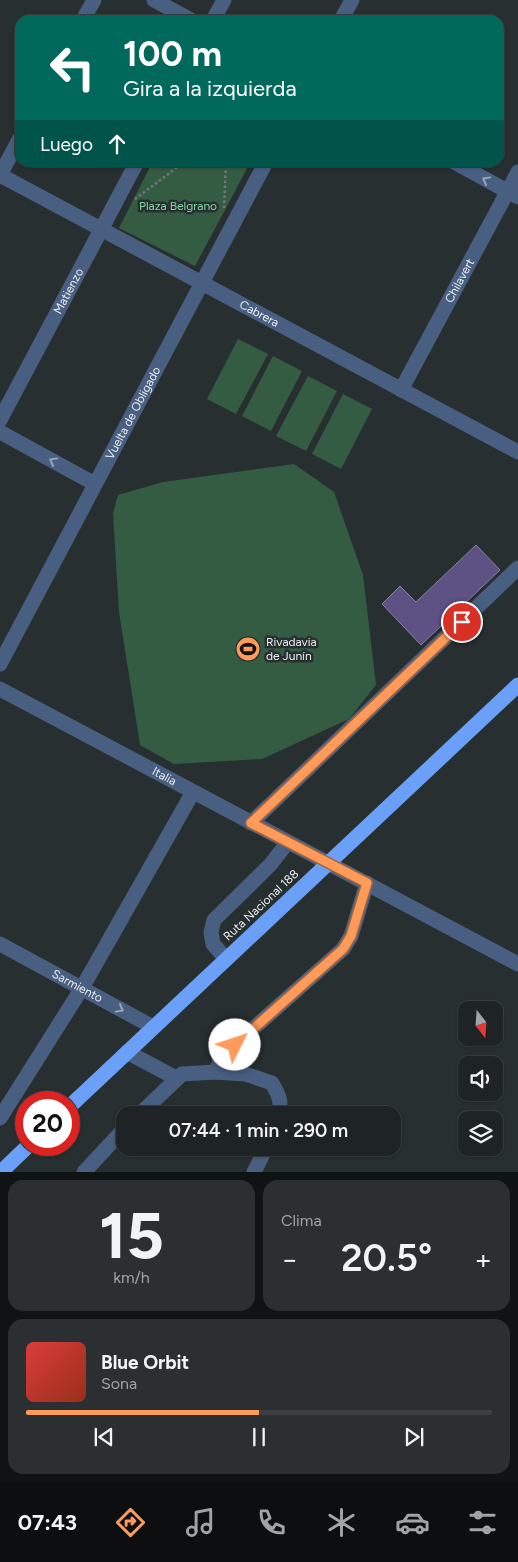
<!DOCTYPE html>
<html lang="es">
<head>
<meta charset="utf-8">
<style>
  body { margin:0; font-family:Figtree,sans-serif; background:#2b2f32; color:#f1f3f6; height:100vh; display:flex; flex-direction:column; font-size:19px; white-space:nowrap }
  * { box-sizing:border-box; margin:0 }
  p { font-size:16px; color:#a1a4a7 }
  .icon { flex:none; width:28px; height:28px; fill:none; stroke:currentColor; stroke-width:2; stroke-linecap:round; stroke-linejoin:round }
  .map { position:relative; height:1172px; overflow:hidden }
  .sheet { display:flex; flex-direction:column; gap:8px; padding:8px; background:#101314; flex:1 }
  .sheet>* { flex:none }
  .hud { position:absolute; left:15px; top:15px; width:489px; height:152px; border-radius:15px; box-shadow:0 1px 4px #0004,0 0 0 1px #3c4042; background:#00695c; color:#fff; overflow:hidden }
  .needle { width:32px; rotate:163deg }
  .controls { position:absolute; left:458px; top:1001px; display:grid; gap:10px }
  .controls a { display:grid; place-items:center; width:45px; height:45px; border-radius:10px; background:#1e2325; box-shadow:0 1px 4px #0004,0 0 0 1px #3c4042; font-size:25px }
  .speed { position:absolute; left:15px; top:1091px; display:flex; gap:10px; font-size:25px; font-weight:700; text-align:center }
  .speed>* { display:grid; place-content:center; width:65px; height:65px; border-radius:50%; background:#1e2325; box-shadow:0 1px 4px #0004,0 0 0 1px #3c4042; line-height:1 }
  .speed .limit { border:8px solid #d22; background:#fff; color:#111 }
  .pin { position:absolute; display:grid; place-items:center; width:42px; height:42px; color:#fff; margin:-21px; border:2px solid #fff; border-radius:50%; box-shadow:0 1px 5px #0007 }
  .me { position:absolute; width:55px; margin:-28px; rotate:49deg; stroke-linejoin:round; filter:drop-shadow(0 0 4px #0008) }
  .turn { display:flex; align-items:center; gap:18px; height:105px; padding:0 25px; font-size:22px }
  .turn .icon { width:65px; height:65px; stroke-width:2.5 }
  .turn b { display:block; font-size:35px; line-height:42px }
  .then { display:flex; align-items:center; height:48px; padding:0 25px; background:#0003; gap:10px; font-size:19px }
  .big { font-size:38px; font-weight:600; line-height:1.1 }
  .sheet .tile { flex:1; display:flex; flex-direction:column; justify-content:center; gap:8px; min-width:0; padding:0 18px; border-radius:15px; background:#2b2f32 }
  .sheet .dial { align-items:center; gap:0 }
  .dial b { font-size:65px; line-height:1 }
  .song { display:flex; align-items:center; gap:15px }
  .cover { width:60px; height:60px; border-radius:8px; background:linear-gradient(135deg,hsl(0 70% 55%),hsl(10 70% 35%)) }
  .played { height:5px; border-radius:2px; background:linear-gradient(90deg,#ff9b5a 50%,#3c4042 50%) }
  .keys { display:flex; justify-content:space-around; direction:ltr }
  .heat { display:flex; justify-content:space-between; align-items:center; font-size:28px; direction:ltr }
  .sheet .tiles { flex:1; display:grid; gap:8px; grid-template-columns:1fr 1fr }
  .tile:last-child { grid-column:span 2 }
  .trip { position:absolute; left:116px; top:1106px; width:285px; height:50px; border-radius:15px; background:#1e2325; box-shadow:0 1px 4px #0004,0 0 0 1px #3c4042; font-weight:600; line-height:50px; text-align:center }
  .tabs { display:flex; height:80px; justify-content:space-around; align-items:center; background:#0c0e0f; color:#a1a4a7 }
  .tabs .icon { width:35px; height:35px }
  .tabs .active { color:#ff9b5a }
  .tabs b { font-size:22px; color:#f1f3f6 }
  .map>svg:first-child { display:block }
  .green { fill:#345c43 }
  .water { fill:#5e5184; stroke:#8880a4 }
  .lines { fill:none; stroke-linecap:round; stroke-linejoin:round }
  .path { stroke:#72787a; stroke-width:2.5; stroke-dasharray:2.5 2.5; stroke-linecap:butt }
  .minor { stroke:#495f82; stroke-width:15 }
  .highway { stroke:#6ba0f8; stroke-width:15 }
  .oneway { stroke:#99a6b8 }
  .route-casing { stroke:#a6653a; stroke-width:12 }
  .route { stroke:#ff9b5a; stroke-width:9 }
  .labels { text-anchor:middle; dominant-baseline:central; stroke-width:5; stroke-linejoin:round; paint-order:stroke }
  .park-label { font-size:12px; fill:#80d4a0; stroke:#282f31 }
  .street-label { font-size:12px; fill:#e9edef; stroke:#282f31 }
  .poi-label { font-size:12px; fill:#e9edef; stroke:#282f31; text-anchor:start }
</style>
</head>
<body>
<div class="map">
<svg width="518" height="1172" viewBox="0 0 518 1172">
  <rect width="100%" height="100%" fill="#282f31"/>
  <g class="green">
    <polygon points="152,163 250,163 195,266 119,228"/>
    <polygon points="238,339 268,354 236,414 207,399"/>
    <polygon points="273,356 302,371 271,431 242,416"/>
    <polygon points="308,376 337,391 306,451 276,436"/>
    <polygon points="343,394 372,409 341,469 312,454"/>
    <polygon points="294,464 334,492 363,575 376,685 349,719 262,759 174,764 140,745 119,612 113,513 118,495 163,482"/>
  </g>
  <polygon class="water" points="476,545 500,570 421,645 382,604 400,586 416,602"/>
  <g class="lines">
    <g class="path">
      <polyline points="135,199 184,162"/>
      <polyline points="224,208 226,162"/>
    </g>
    <g class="minor">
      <polyline points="154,0 191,20"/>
      <polyline points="83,20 94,0"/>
      <polyline points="213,20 224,0"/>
      <polyline points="341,20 352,0"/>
      <polyline points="454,162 518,197"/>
      <path id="s1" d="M0,175L518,452"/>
      <polyline points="0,175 20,138"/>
      <path id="s2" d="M401,390L518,172"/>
      <path id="s3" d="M0,420L137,162"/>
      <polyline points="0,432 95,484"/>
      <path id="s4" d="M0,664L266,162"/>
      <path id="s5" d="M0,689L518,964"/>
      <polyline points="251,823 518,568"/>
      <path id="s6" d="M0,944L153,1027"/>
      <polyline points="226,959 213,944 211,932 214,920 270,865 288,842"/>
      <polyline points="127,1052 176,1078"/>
      <polyline points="216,1072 221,1057 343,949 351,936 367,883"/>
      <path d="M139,1115L182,1074L216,1072L245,1074L272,1083C278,1094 283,1102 278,1115"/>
      <polyline points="0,1118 82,988 193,792"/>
      <polyline points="84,1172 125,1128"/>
      <polyline points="254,1172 266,1148"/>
    </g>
    <g class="highway">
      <polyline points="69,1107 518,685"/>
      <polyline points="1,1172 29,1145"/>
    </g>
  </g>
  <defs><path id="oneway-chevron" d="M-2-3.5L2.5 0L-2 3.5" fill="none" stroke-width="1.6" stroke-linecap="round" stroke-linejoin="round" transform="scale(1.25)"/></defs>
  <g class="oneway">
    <use href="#oneway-chevron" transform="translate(486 180) rotate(-151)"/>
    <use href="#oneway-chevron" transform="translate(53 461) rotate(-151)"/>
    <use href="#oneway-chevron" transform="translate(120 1009) rotate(29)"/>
  </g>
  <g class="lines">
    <defs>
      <polyline id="route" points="235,1045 343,949 351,936 367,883 251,823 462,622"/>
    </defs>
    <use href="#route" class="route-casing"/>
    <use href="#route" class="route"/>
  </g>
  <defs>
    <symbol id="stadium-disc" viewBox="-11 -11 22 22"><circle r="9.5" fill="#ff9b5a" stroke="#282f31"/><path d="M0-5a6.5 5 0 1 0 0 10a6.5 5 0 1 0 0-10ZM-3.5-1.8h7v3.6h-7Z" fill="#111"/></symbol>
  </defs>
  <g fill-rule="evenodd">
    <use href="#stadium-disc" x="234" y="635" width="28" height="28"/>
  </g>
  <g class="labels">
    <g class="park-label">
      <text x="178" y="206">Plaza Belgrano</text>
    </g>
    <g class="street-label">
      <text stroke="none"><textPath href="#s2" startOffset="124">Chilavert</textPath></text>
      <text stroke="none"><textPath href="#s3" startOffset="146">Matienzo</textPath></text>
      <text stroke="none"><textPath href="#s1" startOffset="294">Cabrera</textPath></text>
      <text stroke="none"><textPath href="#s4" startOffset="284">Vuelta de Obligado</textPath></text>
      <text stroke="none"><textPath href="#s5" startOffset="186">Italia</textPath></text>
      <text transform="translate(261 905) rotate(-43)">Ruta Nacional 188</text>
      <text stroke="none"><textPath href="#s6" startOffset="88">Sarmiento</textPath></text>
    </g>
    <g class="poi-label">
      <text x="266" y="642">Rivadavia<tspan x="266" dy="14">de Junín</tspan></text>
    </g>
  </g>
</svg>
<div class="controls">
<a><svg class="needle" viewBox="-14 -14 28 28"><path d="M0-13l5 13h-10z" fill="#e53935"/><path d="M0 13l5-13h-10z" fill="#a1a4a7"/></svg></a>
<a><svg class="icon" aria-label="sound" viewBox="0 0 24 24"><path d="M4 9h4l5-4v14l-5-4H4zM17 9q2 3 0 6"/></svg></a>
<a><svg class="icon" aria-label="layers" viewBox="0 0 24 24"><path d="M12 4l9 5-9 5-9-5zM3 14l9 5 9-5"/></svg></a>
</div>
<div class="speed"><div class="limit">20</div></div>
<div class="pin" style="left:462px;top:622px;background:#d93025"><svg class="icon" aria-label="arrive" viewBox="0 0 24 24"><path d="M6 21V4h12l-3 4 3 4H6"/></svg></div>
<svg class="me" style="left:235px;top:1045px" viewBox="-20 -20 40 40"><circle r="19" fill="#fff"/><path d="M0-13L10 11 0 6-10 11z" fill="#ff9b5a"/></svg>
<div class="trip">07:44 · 1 min · 290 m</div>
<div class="hud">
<div class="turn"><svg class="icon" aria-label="left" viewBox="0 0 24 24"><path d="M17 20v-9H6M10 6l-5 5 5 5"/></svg><div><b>100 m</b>Gira a la izquierda</div></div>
<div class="then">Luego<svg class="icon" aria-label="ahead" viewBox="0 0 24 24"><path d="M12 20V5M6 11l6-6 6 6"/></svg></div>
</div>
</div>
<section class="sheet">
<div class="tiles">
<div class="tile dial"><b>15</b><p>km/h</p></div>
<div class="tile"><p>Clima</p>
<div class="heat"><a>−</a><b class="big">20.5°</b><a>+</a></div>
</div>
<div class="tile">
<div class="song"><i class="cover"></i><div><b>Blue Orbit</b><p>Sona</p></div></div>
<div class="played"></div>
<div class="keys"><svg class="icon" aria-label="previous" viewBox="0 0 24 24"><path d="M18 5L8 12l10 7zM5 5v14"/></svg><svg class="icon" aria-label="pause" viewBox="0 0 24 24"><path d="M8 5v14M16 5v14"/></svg><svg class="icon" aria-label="next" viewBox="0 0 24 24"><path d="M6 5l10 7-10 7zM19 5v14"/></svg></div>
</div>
</div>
</section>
<nav class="tabs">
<b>07:43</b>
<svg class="icon active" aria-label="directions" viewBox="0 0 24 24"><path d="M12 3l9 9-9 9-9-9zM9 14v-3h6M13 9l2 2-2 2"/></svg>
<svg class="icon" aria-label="music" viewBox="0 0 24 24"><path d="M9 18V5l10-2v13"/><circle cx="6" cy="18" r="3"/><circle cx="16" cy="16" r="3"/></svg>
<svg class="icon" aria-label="phone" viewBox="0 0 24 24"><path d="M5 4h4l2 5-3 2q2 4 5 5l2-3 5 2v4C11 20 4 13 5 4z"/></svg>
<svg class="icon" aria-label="climate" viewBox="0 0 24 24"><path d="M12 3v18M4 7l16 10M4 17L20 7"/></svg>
<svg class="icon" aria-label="car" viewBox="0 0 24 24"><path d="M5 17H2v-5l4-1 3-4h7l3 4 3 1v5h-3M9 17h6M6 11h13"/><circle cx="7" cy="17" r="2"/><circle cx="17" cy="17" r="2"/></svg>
<svg class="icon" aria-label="filters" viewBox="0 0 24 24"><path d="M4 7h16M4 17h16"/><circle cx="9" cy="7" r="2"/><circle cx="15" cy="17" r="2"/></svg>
</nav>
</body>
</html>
